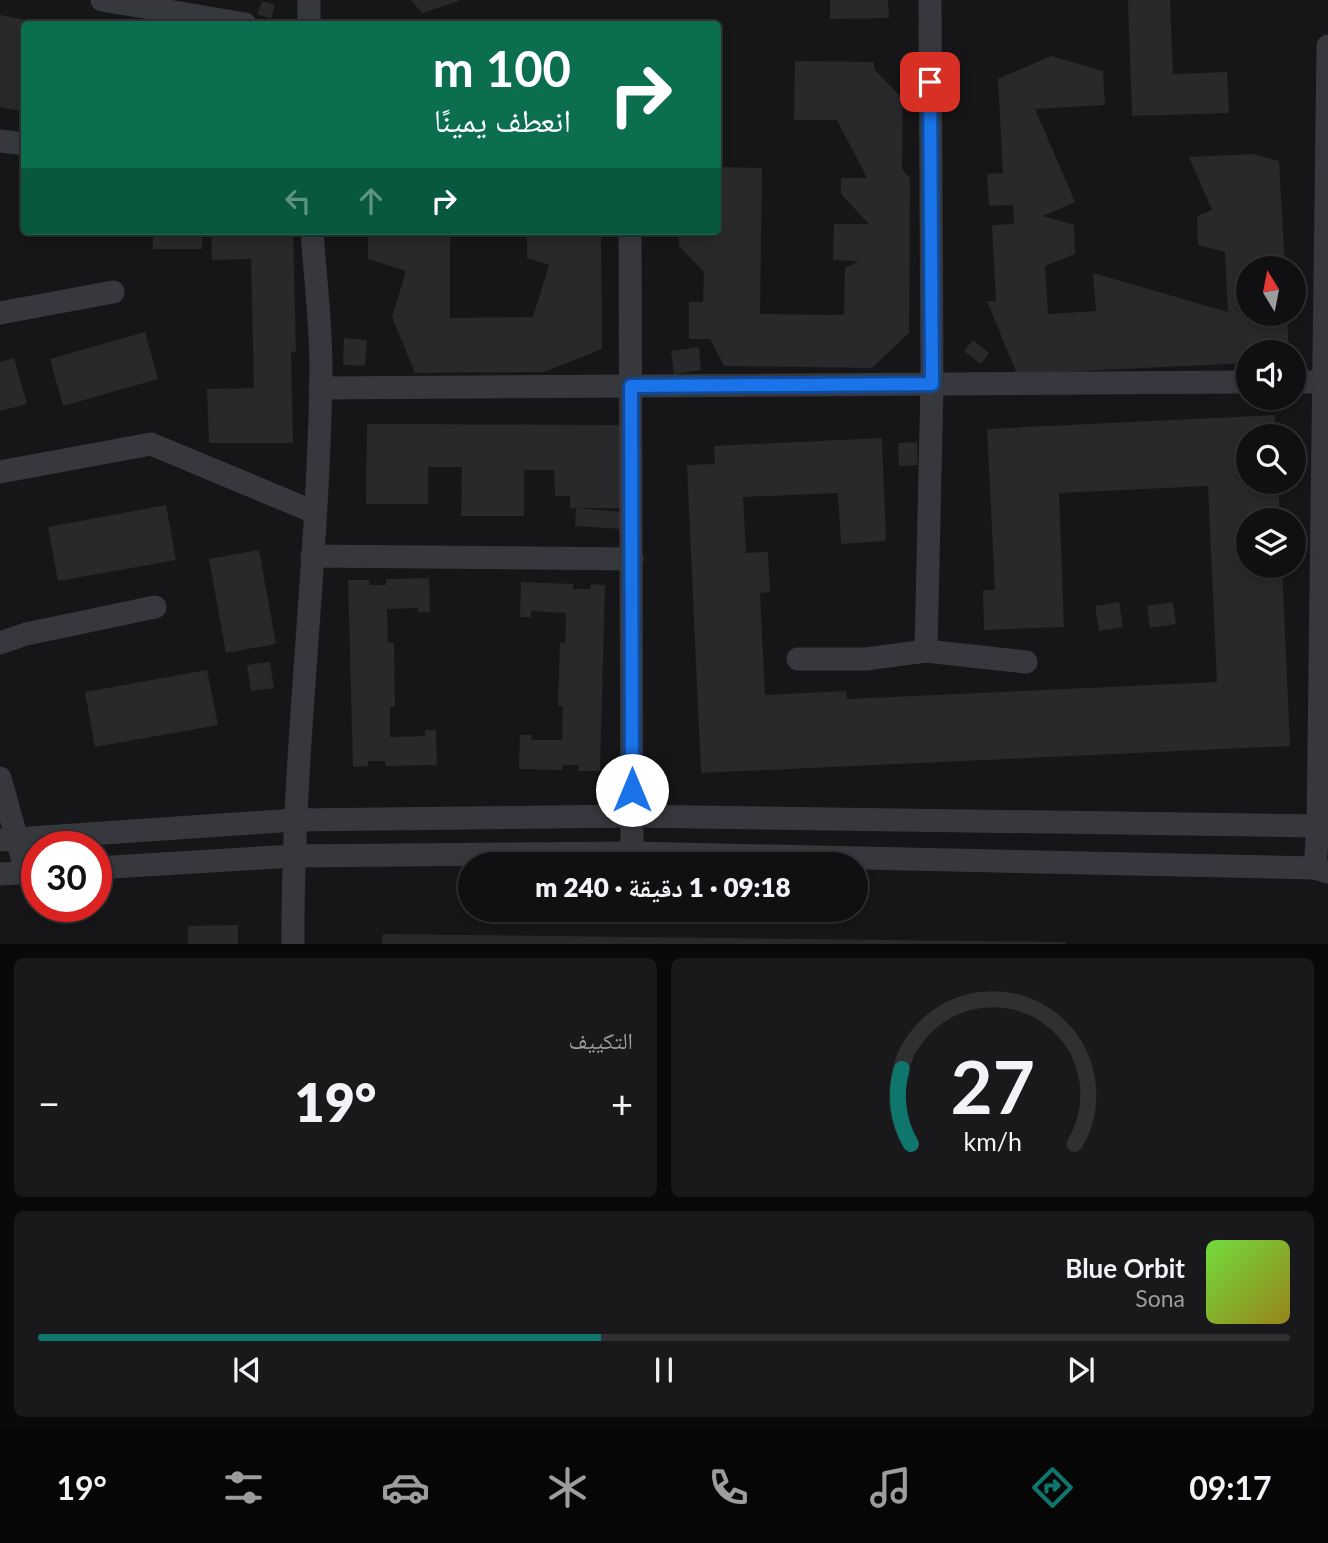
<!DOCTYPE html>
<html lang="ar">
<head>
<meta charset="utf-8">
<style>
  body { margin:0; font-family:Lato,"Noto Naskh Arabic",sans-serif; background:#19191b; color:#f1f3f6; direction:rtl; height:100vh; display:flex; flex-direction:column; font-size:26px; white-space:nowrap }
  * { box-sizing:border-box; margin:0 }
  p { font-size:23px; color:#9c9d9f }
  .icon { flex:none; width:38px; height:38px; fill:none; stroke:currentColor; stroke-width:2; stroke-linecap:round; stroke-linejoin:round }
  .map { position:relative; height:944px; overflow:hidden; direction:ltr }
  .side { display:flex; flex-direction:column; gap:14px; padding:14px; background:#09090a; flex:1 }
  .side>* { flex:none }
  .banner { position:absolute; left:21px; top:21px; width:700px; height:214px; border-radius:7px; box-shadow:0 4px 10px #0003,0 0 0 2px #303032; direction:rtl; background:#0b6e4f; color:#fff; overflow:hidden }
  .needle { width:46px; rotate:350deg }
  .tools { position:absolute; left:1236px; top:256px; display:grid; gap:14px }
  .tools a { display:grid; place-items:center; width:70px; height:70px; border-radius:50%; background:#101012; box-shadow:0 4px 10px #0003,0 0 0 2px #303032; font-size:35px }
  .speed { position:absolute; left:21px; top:831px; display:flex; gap:14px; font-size:35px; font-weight:700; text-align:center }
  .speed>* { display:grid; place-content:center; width:91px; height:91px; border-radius:50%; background:#101012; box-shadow:0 4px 10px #0003,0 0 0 2px #303032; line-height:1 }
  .speed .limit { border:10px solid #d22; background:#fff; color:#111 }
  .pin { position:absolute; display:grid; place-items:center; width:60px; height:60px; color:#fff; margin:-30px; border-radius:14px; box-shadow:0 4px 10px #0006 }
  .me { position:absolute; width:77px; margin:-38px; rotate:0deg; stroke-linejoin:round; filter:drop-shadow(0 0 5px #0008) }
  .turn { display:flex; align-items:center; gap:24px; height:147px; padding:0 35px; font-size:32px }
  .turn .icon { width:91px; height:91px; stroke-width:2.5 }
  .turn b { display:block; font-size:49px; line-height:60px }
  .lanes { display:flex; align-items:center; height:66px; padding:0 35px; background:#0003; justify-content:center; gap:35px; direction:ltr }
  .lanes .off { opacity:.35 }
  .big { font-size:52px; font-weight:800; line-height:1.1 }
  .side .tile { flex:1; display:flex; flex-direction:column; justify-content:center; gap:10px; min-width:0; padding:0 24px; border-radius:10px; background:#19191b }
  .side .dial { align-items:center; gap:0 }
  .dial svg { height:182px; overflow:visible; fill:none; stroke:#303032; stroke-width:7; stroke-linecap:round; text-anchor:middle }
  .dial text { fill:#f1f3f6; stroke:none }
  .song { display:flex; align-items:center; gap:21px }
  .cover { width:84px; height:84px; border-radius:10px; background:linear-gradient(135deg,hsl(100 70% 55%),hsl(50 70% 35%)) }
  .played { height:7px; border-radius:4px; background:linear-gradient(90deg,#0f766e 45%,#303032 45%) }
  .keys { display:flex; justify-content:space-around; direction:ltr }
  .heat { display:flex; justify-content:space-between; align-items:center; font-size:38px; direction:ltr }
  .side .tiles { flex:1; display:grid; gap:14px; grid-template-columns:1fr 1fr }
  .tile:last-child { grid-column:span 2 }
  .trip { position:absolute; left:458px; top:852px; width:410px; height:70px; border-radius:35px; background:#101012; box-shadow:0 4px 10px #0003,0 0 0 2px #303032; font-weight:800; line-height:70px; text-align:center; direction:rtl }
  .tab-bar { display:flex; height:112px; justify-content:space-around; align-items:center; background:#060607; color:#9c9d9f }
  .tab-bar .icon { width:49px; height:49px }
  .tab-bar .on { color:#0f766e }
  .tab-bar b { font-size:32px; color:#f1f3f6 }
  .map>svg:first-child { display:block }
  .building { fill:#29292c }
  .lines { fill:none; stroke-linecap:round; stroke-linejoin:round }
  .minor { stroke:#37383d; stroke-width:23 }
  .route-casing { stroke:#114b97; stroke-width:18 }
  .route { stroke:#1a73e8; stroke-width:12 }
</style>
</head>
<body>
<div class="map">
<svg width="1328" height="945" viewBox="0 0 1328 945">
  <rect width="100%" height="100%" fill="#161618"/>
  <g class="building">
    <polygon points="411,0 459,0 459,1 422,13"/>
    <polygon points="830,0 888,0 889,18 830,19"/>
    <polygon points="1128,0 1170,0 1173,74 1227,72 1229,113 1132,116"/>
    <polygon points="262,1 275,5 271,19 257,14"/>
    <polygon points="0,15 43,23 24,24 24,112 0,107"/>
    <polygon points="1051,56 1103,71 1105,105 1035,109 1075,202 1043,216 1074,225 1075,254 1045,266 1048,314 1096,311 1093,273 1228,312 1225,252 1198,245 1197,216 1212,210 1189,157 1253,154 1279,161 1285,268 1248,268 1248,313 1287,313 1289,352 1248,352 1248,363 1017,374 987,301 996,301 992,225 1014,224 1013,205 989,206 987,174 1003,173 998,79"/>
    <polygon points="795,61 874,62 874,69 903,99 902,169 910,178 909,333 872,368 724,366 710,339 689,339 689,302 703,302 704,272 679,246 679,231 718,231 718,167 762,168 760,314 844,315 845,268 859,261 833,260 834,224 869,224 841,194 841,178 867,178 837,120 794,120"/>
    <rect x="153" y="231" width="49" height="18"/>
    <polygon points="211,231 293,231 296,352 291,352 293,443 209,443 207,389 254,388 251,259 212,260"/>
    <polygon points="450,231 450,318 533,317 549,265 527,258 527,231 601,231 602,349 544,372 415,373 392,317 406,271 368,259 368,232"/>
    <polygon points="145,332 158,379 63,406 50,359"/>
    <polygon points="344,338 367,340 365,366 343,365"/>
    <polygon points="973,340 989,353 981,364 964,351"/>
    <polygon points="699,347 701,370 674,374 671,351"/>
    <polygon points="14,358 27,404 0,411 0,362"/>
    <polygon points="1275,415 1276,436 1248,436 1248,481 1278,481 1280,520 1248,520 1248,565 1282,565 1290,746 701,773 687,465 715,464 714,446 882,438 886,541 841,544 838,493 743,497 746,553 768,552 770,592 760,593 765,695 846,691 847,699 1217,682 1208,486 1059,493 1064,627 984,630 983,590 995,590 987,429"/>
    <polygon points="367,424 620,425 620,508 570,508 570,496 555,496 554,470 524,470 524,516 461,516 462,467 428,467 428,504 366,504"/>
    <polygon points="917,442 918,465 899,466 898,443"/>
    <polygon points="166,505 176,560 58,581 48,527"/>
    <polygon points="576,508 622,512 621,529 575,526"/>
    <polygon points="259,550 276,644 226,653 209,559"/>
    <polygon points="429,578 430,612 418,612 418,608 387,609 388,643 394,643 395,706 390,707 390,737 425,736 425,730 436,730 437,765 386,766 385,761 368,761 368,766 353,767 348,580 369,580 370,585 386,585 386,579"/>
    <polygon points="521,582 573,584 573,589 590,589 591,584 605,585 600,771 578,771 579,765 563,765 562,770 519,769 520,735 532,735 531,740 562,740 563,706 558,706 560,643 565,643 566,613 531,611 531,617 520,617"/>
    <polygon points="1119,602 1123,627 1099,631 1095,606"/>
    <polygon points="1173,602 1176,624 1150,628 1147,606"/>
    <polygon points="270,662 274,688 251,691 247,665"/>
    <polygon points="207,670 218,725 95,747 85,692"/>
    <polygon points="238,925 238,945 188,945 188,926"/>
    <polygon points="383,934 1066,942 1066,945 382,945"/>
  </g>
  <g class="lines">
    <g class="minor">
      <polyline points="102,0 245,24"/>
      <polyline points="309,24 309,0"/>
      <polyline points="0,141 24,144"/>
      <polyline points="630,231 632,853"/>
      <polyline points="0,313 113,292"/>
      <polyline points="1293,382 1324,382"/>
      <polyline points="320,388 1248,382"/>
      <polyline points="0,472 151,444 314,512"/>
      <polyline points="312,556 632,559"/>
      <polyline points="0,643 26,634 155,607"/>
      <polyline points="926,651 932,384 930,0"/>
      <polyline points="798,659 866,659 926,651 1026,662"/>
      <polyline points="0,778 26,872"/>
      <polyline points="0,840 295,820 632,816 1318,826"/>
      <polyline points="96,868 293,856 632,853 1315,868 1328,872"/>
      <polyline points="1315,868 1318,826 1328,46"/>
      <polyline points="0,874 37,872"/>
      <path d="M293,945C292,752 319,561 321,368C321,323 315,276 312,231"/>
    </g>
  </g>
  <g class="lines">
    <defs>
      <polyline id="route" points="632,790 631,386 932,384 930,82"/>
    </defs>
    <use href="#route" class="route-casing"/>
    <use href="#route" class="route"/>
  </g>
</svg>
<div class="tools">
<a><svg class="needle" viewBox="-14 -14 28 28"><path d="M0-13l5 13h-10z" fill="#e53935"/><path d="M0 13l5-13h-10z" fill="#9c9d9f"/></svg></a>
<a><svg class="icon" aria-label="sound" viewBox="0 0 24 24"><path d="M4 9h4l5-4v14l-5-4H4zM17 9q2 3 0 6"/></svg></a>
<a><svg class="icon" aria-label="search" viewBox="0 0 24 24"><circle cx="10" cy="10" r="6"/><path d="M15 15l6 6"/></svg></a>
<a><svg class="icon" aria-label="layers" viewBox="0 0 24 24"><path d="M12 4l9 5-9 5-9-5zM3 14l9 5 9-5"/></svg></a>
</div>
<div class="speed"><div class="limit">30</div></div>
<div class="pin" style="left:930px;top:82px;background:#d93025"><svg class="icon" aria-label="arrive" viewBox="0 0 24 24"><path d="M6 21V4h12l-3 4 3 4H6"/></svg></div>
<svg class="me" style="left:632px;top:790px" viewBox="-20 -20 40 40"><circle r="19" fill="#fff"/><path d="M0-13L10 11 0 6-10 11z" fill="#1a73e8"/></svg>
<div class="trip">09:18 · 1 دقيقة · 240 m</div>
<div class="banner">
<div class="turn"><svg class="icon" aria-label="right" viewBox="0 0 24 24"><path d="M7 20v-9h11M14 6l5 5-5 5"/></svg><div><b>100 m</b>انعطف يمينًا</div></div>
<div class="lanes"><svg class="icon off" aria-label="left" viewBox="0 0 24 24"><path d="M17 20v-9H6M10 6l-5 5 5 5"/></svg><svg class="icon off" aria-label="ahead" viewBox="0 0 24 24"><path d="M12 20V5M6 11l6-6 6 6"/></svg><svg class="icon" aria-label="right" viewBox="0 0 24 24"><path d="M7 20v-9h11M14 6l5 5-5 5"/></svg></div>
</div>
</div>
<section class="side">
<div class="tiles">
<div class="tile dial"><svg viewBox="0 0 100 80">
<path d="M14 69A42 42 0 1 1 86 69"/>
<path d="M14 69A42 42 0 0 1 10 36" stroke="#0f766e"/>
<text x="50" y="56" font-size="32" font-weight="700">27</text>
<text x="50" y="72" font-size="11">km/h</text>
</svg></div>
<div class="tile"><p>التكييف</p>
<div class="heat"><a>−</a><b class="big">19°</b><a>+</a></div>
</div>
<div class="tile">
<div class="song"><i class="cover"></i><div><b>Blue Orbit</b><p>Sona</p></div></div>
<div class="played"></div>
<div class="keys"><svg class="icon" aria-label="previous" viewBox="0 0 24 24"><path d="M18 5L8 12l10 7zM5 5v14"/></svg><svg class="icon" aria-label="pause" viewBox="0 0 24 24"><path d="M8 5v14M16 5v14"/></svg><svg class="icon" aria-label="next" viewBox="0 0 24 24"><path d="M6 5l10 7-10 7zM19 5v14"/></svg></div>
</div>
</div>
</section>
<nav class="tab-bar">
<b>09:17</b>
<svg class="icon on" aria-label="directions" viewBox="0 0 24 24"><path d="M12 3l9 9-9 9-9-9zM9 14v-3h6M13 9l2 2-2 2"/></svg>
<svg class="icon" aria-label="music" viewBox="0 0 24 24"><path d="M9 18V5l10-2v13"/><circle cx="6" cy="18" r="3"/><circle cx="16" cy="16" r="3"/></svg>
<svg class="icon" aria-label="phone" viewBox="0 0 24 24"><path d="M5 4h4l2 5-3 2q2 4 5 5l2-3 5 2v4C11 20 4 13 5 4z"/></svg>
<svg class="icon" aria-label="climate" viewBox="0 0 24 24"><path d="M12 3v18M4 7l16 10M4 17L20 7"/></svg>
<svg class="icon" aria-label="car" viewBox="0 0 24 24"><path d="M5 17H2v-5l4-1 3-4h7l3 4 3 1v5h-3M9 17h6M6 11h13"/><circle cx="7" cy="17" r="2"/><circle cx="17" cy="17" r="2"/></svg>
<svg class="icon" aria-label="filters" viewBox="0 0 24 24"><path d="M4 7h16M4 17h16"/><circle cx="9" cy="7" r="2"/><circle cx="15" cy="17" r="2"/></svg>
<b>19°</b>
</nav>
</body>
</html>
